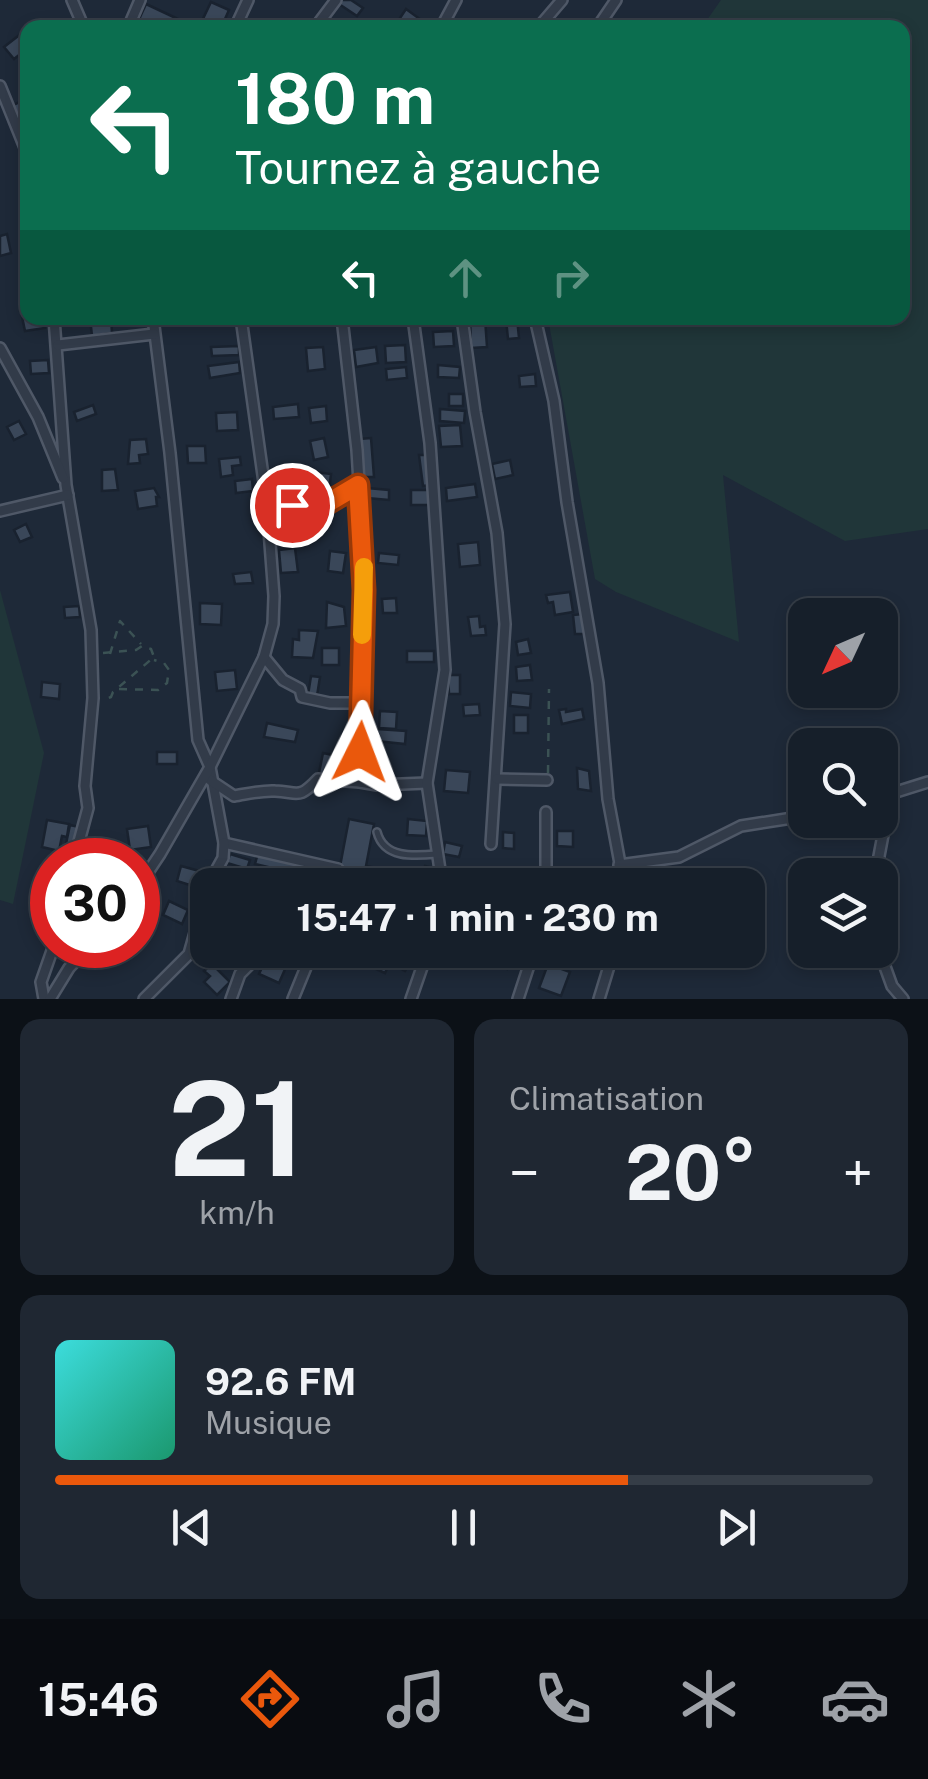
<!DOCTYPE html>
<html lang="fr">
<head>
<meta charset="utf-8">
<style>
  body { margin:0; font-family:"Public Sans",sans-serif; background:#1f2732; color:#f1f3f6; height:100vh; display:flex; flex-direction:column; font-size:38px; white-space:nowrap }
  * { box-sizing:border-box; margin:0 }
  p { font-size:32px; color:#9ea2a8 }
  .icon { flex:none; width:55px; height:55px; fill:none; stroke:currentColor; stroke-width:2; stroke-linecap:round; stroke-linejoin:round }
  .map { position:relative; height:999px; overflow:hidden }
  .panel { display:flex; flex-direction:column; gap:20px; padding:20px; background:#0c1117; flex:1 }
  .panel>* { flex:none }
  .hud { position:absolute; left:20px; top:20px; width:890px; height:305px; border-radius:20px; box-shadow:0 5px 15px #0003,0 0 0 2px #353d47; background:#0b6e4f; color:#fff; overflow:hidden }
  .needle { width:65px; rotate:226deg }
  .fabs { position:absolute; left:788px; top:598px; display:grid; gap:20px }
  .fabs a { display:grid; place-items:center; width:110px; height:110px; border-radius:20px; background:#161f2a; box-shadow:0 5px 15px #0003,0 0 0 2px #353d47; font-size:50px }
  .speed { position:absolute; left:30px; top:838px; display:flex; gap:20px; font-size:50px; font-weight:700; text-align:center }
  .speed>* { display:grid; place-content:center; width:130px; height:130px; border-radius:50%; background:#161f2a; box-shadow:0 5px 15px #0003,0 0 0 2px #353d47; line-height:1 }
  .speed .limit { border:15px solid #d22; background:#fff; color:#111 }
  .pin { position:absolute; display:grid; place-items:center; width:85px; height:85px; color:#fff; margin:-42px; border:5px solid #fff; border-radius:50%; box-shadow:0 2px 10px #0007 }
  .me { position:absolute; width:110px; margin:-55px; rotate:3deg; stroke-linejoin:round; filter:drop-shadow(0 0 8px #0008) }
  .turn { display:flex; align-items:center; gap:35px; height:210px; padding:0 50px; font-size:45px }
  .turn .icon { width:130px; height:130px; stroke-width:2.5 }
  .turn b { display:block; font-size:70px; line-height:85px }
  .lanes { display:flex; align-items:center; height:95px; padding:0 50px; background:#0003; justify-content:center; gap:50px; direction:ltr }
  .lanes .off { opacity:.35 }
  .big { font-size:75px; font-weight:700; line-height:1.1 }
  .panel .tile { flex:1; display:flex; flex-direction:column; justify-content:center; gap:15px; min-width:0; padding:0 35px; border-radius:20px; background:#1f2732 }
  .panel .dial { align-items:center; gap:0 }
  .dial b { font-size:130px; line-height:1 }
  .song { display:flex; align-items:center; gap:30px }
  .cover { width:120px; height:120px; border-radius:15px; background:linear-gradient(135deg,hsl(180 70% 55%),hsl(160 70% 35%)) }
  .played { height:10px; border-radius:5px; background:linear-gradient(90deg,#ea580c 70%,#353d47 70%) }
  .keys { display:flex; justify-content:space-around; direction:ltr }
  .heat { display:flex; justify-content:space-between; align-items:center; font-size:55px; direction:ltr }
  .panel .tiles { flex:1; display:grid; gap:20px; grid-template-columns:1fr 1fr }
  .tile:last-child { grid-column:span 2 }
  .trip { position:absolute; left:190px; top:868px; width:575px; height:100px; border-radius:20px; background:#161f2a; box-shadow:0 5px 15px #0003,0 0 0 2px #353d47; font-weight:700; line-height:100px; text-align:center }
  .menu { display:flex; height:160px; justify-content:space-around; align-items:center; background:#090c11; color:#9ea2a8 }
  .menu .icon { width:70px; height:70px }
  .menu .on { color:#ea580c }
  .menu b { font-size:45px; color:#f1f3f6 }
  .map>svg:first-child { display:block }
  .green { fill:#203639 }
  .building { fill:#3a4759; stroke:#19222f; stroke-width:2.5 }
  .lines { fill:none; stroke-linecap:round; stroke-linejoin:round }
  .lane-casing { stroke:#4f5867; stroke-width:10 }
  .street-casing { stroke:#4f5867; stroke-width:14 }
  .path { stroke:#3b5254; stroke-width:2.5; stroke-dasharray:8 8; stroke-linecap:butt }
  .lane { stroke:#323b49; stroke-width:5 }
  .street { stroke:#323b49; stroke-width:9 }
  .route-casing { stroke:#983908; stroke-width:25 }
  .route { stroke:#ea580c; stroke-width:18 }
  .slow { stroke:#f59e0b; stroke-width:18 }
</style>
</head>
<body>
<div class="map">
<svg width="928" height="999" viewBox="0 0 928 999">
  <rect width="100%" height="100%" fill="#1e2938"/>
  <g class="green">
    <polygon points="721,0 928,0 928,529 845,541 723,475 739,642 616,592 595,579 548,318 902,318 902,28 702,27"/>
    <polygon points="0,590 44,753 13,904 0,900"/>
  </g>
  <g class="building">
    <polygon points="342,0 351,0 363,8 357,16 339,4"/>
    <polygon points="211,2 229,10 221,28 201,23"/>
    <polygon points="146,4 180,20 177,28 136,26"/>
    <polygon points="406,9 428,25 426,28 401,28 396,24"/>
    <polygon points="22,33 28,39 28,48 14,59 4,47"/>
    <polygon points="28,98 28,113 19,117 13,105"/>
    <polygon points="7,234 11,253 0,256 0,236"/>
    <polygon points="28,311 28,318 44,318 45,328 25,331 21,312"/>
    <polygon points="90,318 111,318 112,333 92,336"/>
    <polygon points="470,318 485,318 487,347 471,348"/>
    <polygon points="517,318 519,338 508,339 506,319"/>
    <polygon points="453,331 454,346 434,347 433,332"/>
    <polygon points="405,345 406,362 386,363 385,346"/>
    <polygon points="239,346 239,355 212,356 211,347"/>
    <polygon points="323,347 325,369 308,371 306,348"/>
    <polygon points="376,347 378,363 356,367 354,350"/>
    <polygon points="48,360 49,373 31,374 30,361"/>
    <polygon points="239,362 240,373 210,378 208,366"/>
    <polygon points="438,365 460,367 459,378 438,377"/>
    <polygon points="406,367 407,378 387,380 386,369"/>
    <polygon points="535,374 536,386 520,387 519,376"/>
    <rect x="449" y="394" width="14" height="12"/>
    <polygon points="298,404 299,417 274,419 273,407"/>
    <polygon points="93,405 96,414 77,421 74,412"/>
    <polygon points="326,406 327,421 311,423 309,408"/>
    <polygon points="440,409 465,411 464,423 440,421"/>
    <polygon points="237,412 238,430 217,431 216,413"/>
    <polygon points="19,421 26,434 14,440 7,427"/>
    <polygon points="460,425 462,446 441,447 439,426"/>
    <polygon points="324,438 328,457 314,460 310,441"/>
    <polygon points="371,438 374,477 361,477 359,439"/>
    <polygon points="146,439 148,454 139,455 140,463 128,464 130,440"/>
    <polygon points="187,446 205,446 206,463 188,463"/>
    <polygon points="419,455 427,455 430,485 423,486"/>
    <polygon points="240,457 241,465 232,466 233,475 221,477 219,459"/>
    <polygon points="510,460 513,475 495,479 492,464"/>
    <polygon points="115,469 118,490 102,491 102,470"/>
    <polygon points="315,472 331,474 328,499 312,497"/>
    <polygon points="252,479 253,491 236,493 235,481"/>
    <polygon points="475,484 477,497 447,501 446,488"/>
    <polygon points="154,488 159,497 156,497 157,506 138,509 135,491"/>
    <polygon points="367,488 389,490 389,500 367,498"/>
    <polygon points="411,490 428,490 429,505 411,505"/>
    <polygon points="26,524 32,537 20,542 14,530"/>
    <rect x="274" y="528" width="19" height="15"/>
    <polygon points="478,542 480,565 460,567 458,544"/>
    <polygon points="295,548 298,572 281,573 279,550"/>
    <polygon points="330,551 346,553 343,573 328,571"/>
    <polygon points="379,553 399,555 398,565 378,563"/>
    <polygon points="251,572 253,583 235,584 233,574"/>
    <polygon points="570,592 573,612 555,615 553,602 548,603 546,595"/>
    <polygon points="396,598 397,613 383,613 382,599"/>
    <polygon points="327,602 344,607 346,626 326,628"/>
    <polygon points="200,603 222,604 221,625 200,624"/>
    <polygon points="79,606 80,617 65,618 64,607"/>
    <polygon points="583,614 585,634 575,634 573,615"/>
    <polygon points="479,616 480,627 485,626 486,635 471,636 468,617"/>
    <polygon points="299,630 318,631 313,658 292,657 293,639 299,640"/>
    <polygon points="528,639 531,653 518,655 516,642"/>
    <rect x="322" y="648" width="17" height="17"/>
    <rect x="407" y="651" width="27" height="11"/>
    <polygon points="530,665 532,680 517,681 516,667"/>
    <polygon points="235,670 237,689 217,691 215,672"/>
    <polygon points="448,675 460,675 460,694 449,694"/>
    <polygon points="311,676 320,677 317,696 308,695"/>
    <polygon points="42,682 60,684 59,699 41,697"/>
    <polygon points="511,692 531,694 530,708 510,706"/>
    <polygon points="479,704 480,715 464,716 463,705"/>
    <polygon points="566,709 566,712 582,709 584,719 562,724 559,710"/>
    <polygon points="380,711 397,712 396,729 379,728"/>
    <rect x="514" y="715" width="14" height="18"/>
    <polygon points="267,723 298,730 295,742 264,737"/>
    <polygon points="377,729 406,731 405,744 376,741"/>
    <rect x="157" y="752" width="20" height="12"/>
    <polygon points="323,753 357,760 353,780 319,773"/>
    <polygon points="577,768 589,771 591,791 578,789"/>
    <polygon points="446,770 470,772 468,793 444,791"/>
    <polygon points="349,819 374,824 366,866 371,867 369,877 374,878 373,885 337,882"/>
    <polygon points="408,819 427,821 426,836 407,835"/>
    <polygon points="47,820 69,824 67,837 62,836 59,851 42,847"/>
    <polygon points="70,825 79,827 73,855 64,853"/>
    <polygon points="148,826 151,847 130,850 127,829"/>
    <polygon points="557,831 573,831 573,847 557,846"/>
    <polygon points="503,832 514,833 514,849 503,848"/>
    <polygon points="445,842 462,846 459,857 443,854"/>
    <polygon points="258,853 335,871 332,882 255,864"/>
    <polygon points="230,854 250,860 247,869 227,863"/>
    <polygon points="181,866 203,872 199,888 177,881"/>
    <polygon points="425,866 437,869 433,885 420,885"/>
    <polygon points="41,885 52,888 49,904 37,900"/>
    <polygon points="169,901 188,910 182,924 163,915"/>
    <polygon points="270,950 293,951 279,983 259,974"/>
    <polygon points="377,950 387,951 383,959 390,962 385,973 369,966"/>
    <polygon points="398,950 413,957 405,971 391,963"/>
    <polygon points="497,950 512,956 507,969 492,962"/>
    <polygon points="212,964 230,982 217,995 204,982 210,976 204,971"/>
    <polygon points="548,964 570,972 561,996 539,988"/>
  </g>
  <g class="lines">
    <defs>
      <path id="lane" d="M377,832C384,859 414,856 438,854"/>
      <g id="street">
        <polyline points="72,0 84,28"/>
        <polyline points="128,28 140,0"/>
        <polyline points="235,28 248,0"/>
        <polyline points="315,28 336,0"/>
        <polyline points="441,28 456,0"/>
        <polyline points="538,28 562,0"/>
        <polyline points="597,28 616,0"/>
        <polyline points="0,86 28,155"/>
        <polyline points="54,318 66,485 91,630 93,698 85,786 88,808 74,860"/>
        <polyline points="153,318 170,453 198,740 210,767 224,843 338,869 335,885"/>
        <polyline points="342,318 357,450 364,564 360,782 377,785 427,783"/>
        <polyline points="413,318 430,443 445,670 427,783 440,870 438,885"/>
        <polyline points="462,318 475,412 497,533 505,624 491,844"/>
        <polyline points="535,318 554,401 567,502 598,683 608,799 624,885"/>
        <polyline points="58,345 154,334"/>
        <polyline points="0,348 38,417 63,478"/>
        <polyline points="267,504 326,504 358,485"/>
        <polyline points="0,511 68,495"/>
        <polyline points="264,657 283,680 300,689 302,697 330,703 363,703"/>
        <polyline points="497,779 547,780"/>
        <path d="M210,780L234,796C247,794 262,790 275,791C299,792 298,800 318,779L360,782"/>
        <polyline points="880,797 928,782"/>
        <polyline points="619,865 679,857 741,826 805,816"/>
        <polyline points="879,875 879,856 891,793"/>
        <polyline points="208,885 223,858 224,843"/>
        <polyline points="546,885 546,812"/>
        <polyline points="138,887 160,854 210,767 264,657 273,624 274,596 267,504 241,318"/>
        <polyline points="880,920 880,925"/>
        <polyline points="879,950 892,986 903,999"/>
        <polyline points="44,999 41,982 54,945"/>
        <polyline points="50,999 69,968 91,945"/>
        <polyline points="144,999 189,954 208,887"/>
        <polyline points="231,999 240,974 249,965 247,950"/>
        <polyline points="293,999 313,950"/>
        <polyline points="411,999 428,950"/>
        <polyline points="518,999 534,950"/>
        <polyline points="599,999 614,950"/>
      </g>
    </defs>
    <use href="#lane" class="lane-casing"/>
    <use href="#street" class="street-casing"/>
    <g class="path">
      <polyline points="103,653 136,650 142,646 151,649 154,657 113,692 111,697 104,700"/>
      <polyline points="110,654 120,621 141,644"/>
      <polyline points="119,689 158,690 167,683 169,670 164,663 154,660"/>
      <polyline points="548,773 549,689"/>
    </g>
    <use href="#lane" class="lane"/>
    <use href="#street" class="street"/>
  </g>
  <g class="lines">
    <defs>
      <polyline id="route" points="292,505 326,504 358,485 364,590 360,752"/>
    </defs>
    <use href="#route" class="route-casing"/>
    <use href="#route" class="route"/>
    <polyline class="slow" points="362,635 364,567"/>
  </g>
</svg>
<div class="fabs">
<a><svg class="needle" viewBox="-14 -14 28 28"><path d="M0-13l5 13h-10z" fill="#e53935"/><path d="M0 13l5-13h-10z" fill="#9ea2a8"/></svg></a>
<a><svg class="icon" aria-label="search" viewBox="0 0 24 24"><circle cx="10" cy="10" r="6"/><path d="M15 15l6 6"/></svg></a>
<a><svg class="icon" aria-label="layers" viewBox="0 0 24 24"><path d="M12 4l9 5-9 5-9-5zM3 14l9 5 9-5"/></svg></a>
</div>
<div class="speed"><div class="limit">30</div></div>
<div class="pin" style="left:292px;top:505px;background:#d93025"><svg class="icon" aria-label="arrive" viewBox="0 0 24 24"><path d="M6 21V4h12l-3 4 3 4H6"/></svg></div>
<svg class="me" style="left:360px;top:752px" viewBox="-20 -20 40 40"><path d="M0-17L14 15 0 8-14 15z" fill="#ea580c" stroke="#fff" stroke-width="4"/></svg>
<div class="trip">15:47 · 1 min · 230 m</div>
<div class="hud">
<div class="turn"><svg class="icon" aria-label="left" viewBox="0 0 24 24"><path d="M17 20v-9H6M10 6l-5 5 5 5"/></svg><div><b>180 m</b>Tournez à gauche</div></div>
<div class="lanes"><svg class="icon" aria-label="left" viewBox="0 0 24 24"><path d="M17 20v-9H6M10 6l-5 5 5 5"/></svg><svg class="icon off" aria-label="ahead" viewBox="0 0 24 24"><path d="M12 20V5M6 11l6-6 6 6"/></svg><svg class="icon off" aria-label="right" viewBox="0 0 24 24"><path d="M7 20v-9h11M14 6l5 5-5 5"/></svg></div>
</div>
</div>
<section class="panel">
<div class="tiles">
<div class="tile dial"><b>21</b><p>km/h</p></div>
<div class="tile"><p>Climatisation</p>
<div class="heat"><a>−</a><b class="big">20°</b><a>+</a></div>
</div>
<div class="tile">
<div class="song"><i class="cover"></i><div><b>92.6 FM</b><p>Musique</p></div></div>
<div class="played"></div>
<div class="keys"><svg class="icon" aria-label="previous" viewBox="0 0 24 24"><path d="M18 5L8 12l10 7zM5 5v14"/></svg><svg class="icon" aria-label="pause" viewBox="0 0 24 24"><path d="M8 5v14M16 5v14"/></svg><svg class="icon" aria-label="next" viewBox="0 0 24 24"><path d="M6 5l10 7-10 7zM19 5v14"/></svg></div>
</div>
</div>
</section>
<nav class="menu">
<b>15:46</b>
<svg class="icon on" aria-label="directions" viewBox="0 0 24 24"><path d="M12 3l9 9-9 9-9-9zM9 14v-3h6M13 9l2 2-2 2"/></svg>
<svg class="icon" aria-label="music" viewBox="0 0 24 24"><path d="M9 18V5l10-2v13"/><circle cx="6" cy="18" r="3"/><circle cx="16" cy="16" r="3"/></svg>
<svg class="icon" aria-label="phone" viewBox="0 0 24 24"><path d="M5 4h4l2 5-3 2q2 4 5 5l2-3 5 2v4C11 20 4 13 5 4z"/></svg>
<svg class="icon" aria-label="climate" viewBox="0 0 24 24"><path d="M12 3v18M4 7l16 10M4 17L20 7"/></svg>
<svg class="icon" aria-label="car" viewBox="0 0 24 24"><path d="M5 17H2v-5l4-1 3-4h7l3 4 3 1v5h-3M9 17h6M6 11h13"/><circle cx="7" cy="17" r="2"/><circle cx="17" cy="17" r="2"/></svg>
</nav>
</body>
</html>
